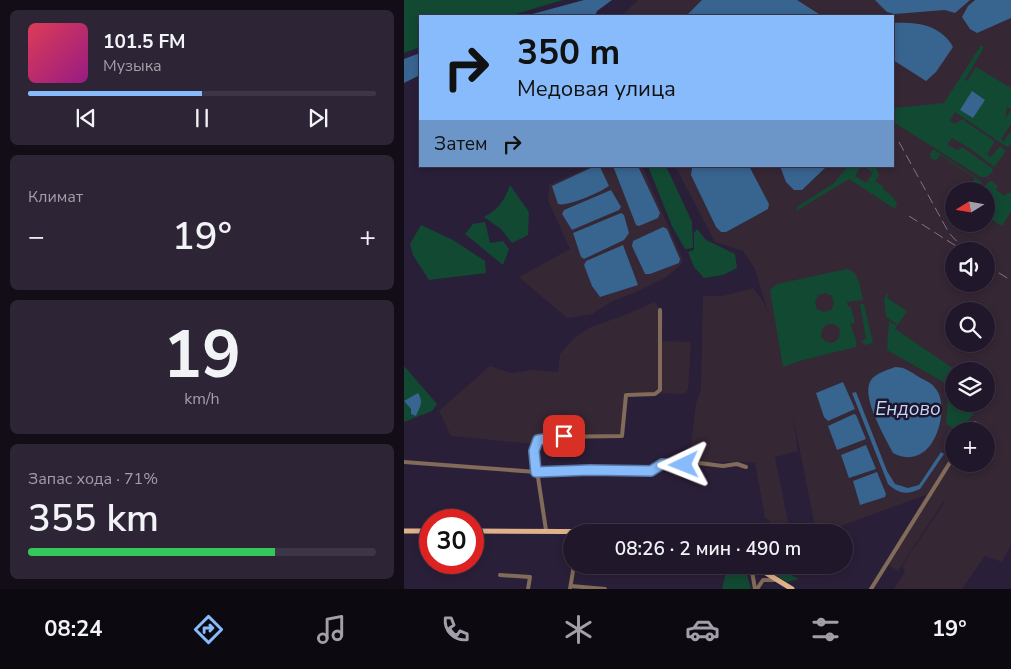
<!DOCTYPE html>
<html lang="ru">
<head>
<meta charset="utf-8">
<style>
  body { margin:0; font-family:"Nunito Sans",sans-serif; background:#2d2436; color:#f1f3f6; height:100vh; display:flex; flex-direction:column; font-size:19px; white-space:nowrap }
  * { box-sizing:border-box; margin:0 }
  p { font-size:16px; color:#a29fa8 }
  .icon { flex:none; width:28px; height:28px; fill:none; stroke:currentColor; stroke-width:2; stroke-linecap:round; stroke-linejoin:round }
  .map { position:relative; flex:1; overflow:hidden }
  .sheet { display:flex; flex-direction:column; gap:10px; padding:10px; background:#120d17; width:404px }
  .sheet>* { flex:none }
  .guide { position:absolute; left:15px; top:15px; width:475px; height:152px; border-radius:0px; box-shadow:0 2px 8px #0003,0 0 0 1px #3d3647; background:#87bbfb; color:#111; overflow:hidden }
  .needle { width:32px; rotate:259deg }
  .fabs { position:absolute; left:541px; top:182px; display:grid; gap:10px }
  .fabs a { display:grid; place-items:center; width:50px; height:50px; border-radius:50%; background:#20172a; box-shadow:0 2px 8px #0003,0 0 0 1px #3d3647; font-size:25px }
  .speed { position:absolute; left:15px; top:509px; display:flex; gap:10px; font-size:25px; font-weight:700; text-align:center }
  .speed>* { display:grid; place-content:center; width:65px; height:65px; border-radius:50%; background:#20172a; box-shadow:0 2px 8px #0003,0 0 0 1px #3d3647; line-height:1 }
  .speed .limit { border:8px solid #d22; background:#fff; color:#111 }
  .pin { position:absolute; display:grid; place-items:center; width:42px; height:42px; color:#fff; margin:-21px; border-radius:10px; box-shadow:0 2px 8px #0006 }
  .me { position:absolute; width:55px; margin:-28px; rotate:268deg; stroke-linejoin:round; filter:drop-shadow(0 0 4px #0008) }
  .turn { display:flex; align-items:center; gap:18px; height:105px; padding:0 15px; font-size:22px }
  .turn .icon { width:65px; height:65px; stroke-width:2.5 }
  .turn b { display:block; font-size:35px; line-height:42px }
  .then { display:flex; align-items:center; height:48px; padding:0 15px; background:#0003; gap:10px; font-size:19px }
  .big { font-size:38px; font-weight:600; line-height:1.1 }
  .sheet .widget { flex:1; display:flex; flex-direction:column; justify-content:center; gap:8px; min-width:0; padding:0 18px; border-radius:8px; background:#2d2436 }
  .sheet .dial { align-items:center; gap:0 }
  .dial b { font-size:65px; line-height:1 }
  .song { display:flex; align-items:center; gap:15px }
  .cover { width:60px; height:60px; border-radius:8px; background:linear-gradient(135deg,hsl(350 70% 55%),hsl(310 70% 35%)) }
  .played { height:5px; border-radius:2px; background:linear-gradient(90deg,#87bbfb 50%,#3d3647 50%) }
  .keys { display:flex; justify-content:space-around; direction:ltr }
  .heat { display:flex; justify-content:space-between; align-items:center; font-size:28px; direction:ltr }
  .charge { height:8px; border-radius:4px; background:linear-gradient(90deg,#34c759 71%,#3d3647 0) }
  .trip { position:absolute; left:159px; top:524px; width:290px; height:50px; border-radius:25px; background:#20172a; box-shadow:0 2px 8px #0003,0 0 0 1px #3d3647; font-weight:600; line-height:50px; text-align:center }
  .tabs { display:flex; height:80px; justify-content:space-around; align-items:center; background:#0d0911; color:#a29fa8 }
  .tabs .icon { width:35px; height:35px }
  .tabs .active { color:#87bbfb }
  .tabs b { font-size:22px; color:#f1f3f6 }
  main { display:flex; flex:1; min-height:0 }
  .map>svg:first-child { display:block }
  .industrial { fill:#352734; fill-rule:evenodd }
  .green { fill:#124933; fill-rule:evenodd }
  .water { fill:#386490 }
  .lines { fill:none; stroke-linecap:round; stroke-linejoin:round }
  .minor { stroke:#826b59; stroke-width:4 }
  .major { stroke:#e0b28c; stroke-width:5 }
  .rail { stroke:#7f768b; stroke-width:1; stroke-dasharray:10 5; stroke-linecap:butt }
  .route-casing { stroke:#587aa3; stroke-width:12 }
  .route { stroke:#87bbfb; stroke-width:9 }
  .labels { text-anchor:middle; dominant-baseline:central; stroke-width:5; stroke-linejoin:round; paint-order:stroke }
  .water-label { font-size:19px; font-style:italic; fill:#c0d9f5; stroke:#20152e }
</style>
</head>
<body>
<main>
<section class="sheet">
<div class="widget">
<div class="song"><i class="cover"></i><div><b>101.5 FM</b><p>Музыка</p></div></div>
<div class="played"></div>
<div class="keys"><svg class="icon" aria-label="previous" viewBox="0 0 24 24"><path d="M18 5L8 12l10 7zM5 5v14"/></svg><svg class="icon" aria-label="pause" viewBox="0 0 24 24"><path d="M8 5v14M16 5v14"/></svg><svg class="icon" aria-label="next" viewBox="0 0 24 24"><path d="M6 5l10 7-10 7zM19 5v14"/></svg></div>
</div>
<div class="widget"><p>Климат</p>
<div class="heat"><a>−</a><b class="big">19°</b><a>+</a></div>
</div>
<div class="widget dial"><b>19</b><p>km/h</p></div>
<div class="widget"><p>Запас хода · 71%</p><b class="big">355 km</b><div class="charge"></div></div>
</section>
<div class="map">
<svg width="608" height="589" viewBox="0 0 608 589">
  <rect width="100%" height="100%" fill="#2a1f38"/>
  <g class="industrial">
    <path d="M234,0H607V545L598,562L581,556L558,589H490L501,571L498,566L541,502L540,501L494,571L481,563L522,495L420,532H412L389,416L394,451L371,457L384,522L378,530L361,518L351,462H304L305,464L285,462L292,403L297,389L299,296H319L349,288L360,303L364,313L351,269L339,251L311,242L271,166H489V16H217ZM550,191H582V224H550ZM550,251H582V284H550ZM550,311H582V344H550ZM550,371H582V404H550ZM550,431H582V464H550Z"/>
    <polygon points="187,166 238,166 279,260 278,264 261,278 232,292 207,302 188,314 163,318 115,277 166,249 144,200 145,185"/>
    <polygon points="250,302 259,312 258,341 287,342 284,390 280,394 221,392 218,432 215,436 133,439 129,444 47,436 35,411 86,366 107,373 128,370 154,372 156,354 170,338 187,327 221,315"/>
  </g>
  <g class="green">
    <polygon points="0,0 159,0 105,16 16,16 16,47 0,53"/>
    <polygon points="577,45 580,47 561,80 563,81 572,67 607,88 607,109 603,107 601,119 607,110 607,124 597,139 600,141 607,131 607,144 603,147 551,112 546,121 551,124 558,119 589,140 590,143 583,154 587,157 596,146 602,151 590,167 567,149 548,138 543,145 554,150 558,147 588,168 589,171 583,177 577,177 489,122 490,108 540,103"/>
    <polygon points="529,149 577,181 578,184 574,191 563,191 571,178 536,155 532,160 527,159 526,154"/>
    <polygon points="244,166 262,166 288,222 289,248 281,249 268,226"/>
    <polygon points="444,166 457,166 451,176 462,183 469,173 459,166 472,166 475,176 471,181 480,187 479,189 489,197 493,204 491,209 445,179 392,211 393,207 430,183"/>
    <polygon points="587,181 594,186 592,190 601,196 603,193 607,193 607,211 598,226 583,216 582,191 577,191 583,183"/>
    <path d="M106,185L125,212L124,235L108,243L97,229L80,217C95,209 100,201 106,185Z"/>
    <polygon points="81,222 86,243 99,241 105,249 99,265 61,234 69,224"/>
    <polygon points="17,225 49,240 81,261 82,273 25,280 9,255 6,244"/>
    <polygon points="293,229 302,240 331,254 333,268 319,275 300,278 290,267 284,252 290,250 290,233"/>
    <path d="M443,269C456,272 456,289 459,300L443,302L444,307H447L451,323L446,324L452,340V347L395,361L379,367L366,290L373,284ZM422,293L428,296L430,304L427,310L420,312L413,309L411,302L414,295ZM423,324H430L436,329L435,338L429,343L422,342L417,337L418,329Z"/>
    <polygon points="485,292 483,298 503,311 494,325 482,317 480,298"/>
    <polygon points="456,304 460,304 469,343 461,345 457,341 462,339"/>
    <polygon points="485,321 493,326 491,329 553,371 550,371 549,378 541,383 483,350"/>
    <polygon points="0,366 33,404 28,411 0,422 0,401 7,409 7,413 14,394 0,401"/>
    <polygon points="544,395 552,407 559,412 561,408 555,404 568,405 569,415 564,420 568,424 564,431 551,431 542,423"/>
    <polygon points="324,565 340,565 347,589 318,589"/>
    <polygon points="360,565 369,565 395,579 383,582 360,568"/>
  </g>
  <g class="water">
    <polygon points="180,0 208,0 193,11 191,16 121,16"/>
    <polygon points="298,0 393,0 418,16 282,16"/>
    <polygon points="471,0 566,0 551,13 541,10 490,14 483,12"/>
    <polygon points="571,0 607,0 607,18 573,33 566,29 558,17 564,6"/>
    <path d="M489,23C512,22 536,24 549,47L532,72L522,81L489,60Z"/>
    <polygon points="16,53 16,75 0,83 0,59"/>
    <polygon points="568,91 581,100 569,118 556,110"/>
    <polygon points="209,166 234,166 256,213 254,218 235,226 232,225"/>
    <polygon points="293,166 345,166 365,204 364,209 322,232 317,232 312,227 287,175 288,168"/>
    <polygon points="376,166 423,166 398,190 390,190 382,182"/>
    <path d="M189,167H196L205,186C197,192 163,207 154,204L148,186Z"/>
    <polygon points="207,190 217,207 215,210 168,230 158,214 160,210"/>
    <polygon points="217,213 220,215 225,233 220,240 180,259 177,257 169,233"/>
    <polygon points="259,227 263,229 276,259 275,263 246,274 241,274 228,246 229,241"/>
    <polygon points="219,245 234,285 196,297 188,286 180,265 182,261"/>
    <path d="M491,367C501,367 507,372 515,377C520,380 528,383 531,388C548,405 531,475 489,453C481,437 456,396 467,380C472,373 484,370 491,367Z"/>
    <polygon points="439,382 451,409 424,421 420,417 412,393"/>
    <path d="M452,392L483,471L491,484L504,488L515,485L537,452L540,454L516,489C504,495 494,494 484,484L448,393Z"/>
    <path d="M14,393C20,403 16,406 12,416L7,414V409L0,401Z"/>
    <polygon points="450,414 452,415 462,439 433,450 424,426"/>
    <polygon points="462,445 472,469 445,478 437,455"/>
    <polygon points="473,472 482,494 481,497 456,505 449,481"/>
  </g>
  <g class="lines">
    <g class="minor">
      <polyline points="566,431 571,423"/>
      <polyline points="0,462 132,472 186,470 247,471 259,464 295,463 319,466 333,464 342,467"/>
      <polyline points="142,530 130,451 134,440 148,437 218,436 222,395 251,394 256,390 256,310"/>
      <polyline points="347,565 351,589"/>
      <polyline points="96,575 126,577 124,589"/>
      <polyline points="167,586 201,589"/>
      <polyline points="166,589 170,565"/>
      <polyline points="353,589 359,580 370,580"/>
      <polyline points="467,589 550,456"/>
    </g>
    <g class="major">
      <polyline points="0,531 26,531"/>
      <polyline points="69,531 274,532"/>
      <polyline points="349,565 388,589"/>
    </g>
    <g class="rail">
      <polyline points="495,142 545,233 562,251"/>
      <polyline points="505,216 552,246"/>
      <polyline points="582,265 608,281"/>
    </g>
  </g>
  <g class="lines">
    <defs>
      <polyline id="route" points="160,436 134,440 130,451 132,472 186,470 247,471 258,464 280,465"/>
    </defs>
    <use href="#route" class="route-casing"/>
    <use href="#route" class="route"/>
  </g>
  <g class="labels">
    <g class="water-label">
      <text x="504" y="409">Ендово</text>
    </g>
  </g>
</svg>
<div class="fabs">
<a><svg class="needle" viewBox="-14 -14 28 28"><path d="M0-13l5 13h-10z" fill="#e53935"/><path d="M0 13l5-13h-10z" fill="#a29fa8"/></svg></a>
<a><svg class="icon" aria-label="sound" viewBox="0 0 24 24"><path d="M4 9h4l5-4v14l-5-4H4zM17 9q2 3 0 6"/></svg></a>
<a><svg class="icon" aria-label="search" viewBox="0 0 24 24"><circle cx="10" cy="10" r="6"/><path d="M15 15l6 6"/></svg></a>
<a><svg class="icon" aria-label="layers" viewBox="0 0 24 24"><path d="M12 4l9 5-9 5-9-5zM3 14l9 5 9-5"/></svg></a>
<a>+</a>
</div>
<div class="speed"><div class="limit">30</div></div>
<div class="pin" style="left:160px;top:436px;background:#d93025"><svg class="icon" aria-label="arrive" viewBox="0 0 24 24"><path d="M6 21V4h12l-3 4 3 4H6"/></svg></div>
<svg class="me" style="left:280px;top:465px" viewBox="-20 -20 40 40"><path d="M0-17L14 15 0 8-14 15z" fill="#87bbfb" stroke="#fff" stroke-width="4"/></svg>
<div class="trip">08:26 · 2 мин · 490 m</div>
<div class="guide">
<div class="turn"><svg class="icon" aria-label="right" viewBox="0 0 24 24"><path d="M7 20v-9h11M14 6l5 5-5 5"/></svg><div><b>350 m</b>Медовая улица</div></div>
<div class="then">Затем<svg class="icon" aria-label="right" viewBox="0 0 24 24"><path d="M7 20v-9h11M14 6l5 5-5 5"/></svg></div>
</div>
</div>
</main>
<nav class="tabs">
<b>08:24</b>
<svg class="icon active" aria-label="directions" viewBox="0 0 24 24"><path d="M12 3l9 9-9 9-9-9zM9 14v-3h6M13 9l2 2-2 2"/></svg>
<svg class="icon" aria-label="music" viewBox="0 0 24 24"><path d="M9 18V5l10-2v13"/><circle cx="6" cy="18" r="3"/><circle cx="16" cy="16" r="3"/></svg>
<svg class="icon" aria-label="phone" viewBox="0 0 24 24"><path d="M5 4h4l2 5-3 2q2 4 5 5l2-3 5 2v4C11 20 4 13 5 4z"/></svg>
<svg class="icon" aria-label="climate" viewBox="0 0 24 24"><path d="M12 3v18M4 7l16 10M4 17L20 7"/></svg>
<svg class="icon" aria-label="car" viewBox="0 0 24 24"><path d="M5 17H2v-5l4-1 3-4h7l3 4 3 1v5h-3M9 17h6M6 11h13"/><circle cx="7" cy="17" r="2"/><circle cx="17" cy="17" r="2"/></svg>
<svg class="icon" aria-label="filters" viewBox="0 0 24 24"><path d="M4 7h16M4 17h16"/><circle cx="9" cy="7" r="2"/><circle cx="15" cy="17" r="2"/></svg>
<b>19°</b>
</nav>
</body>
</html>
